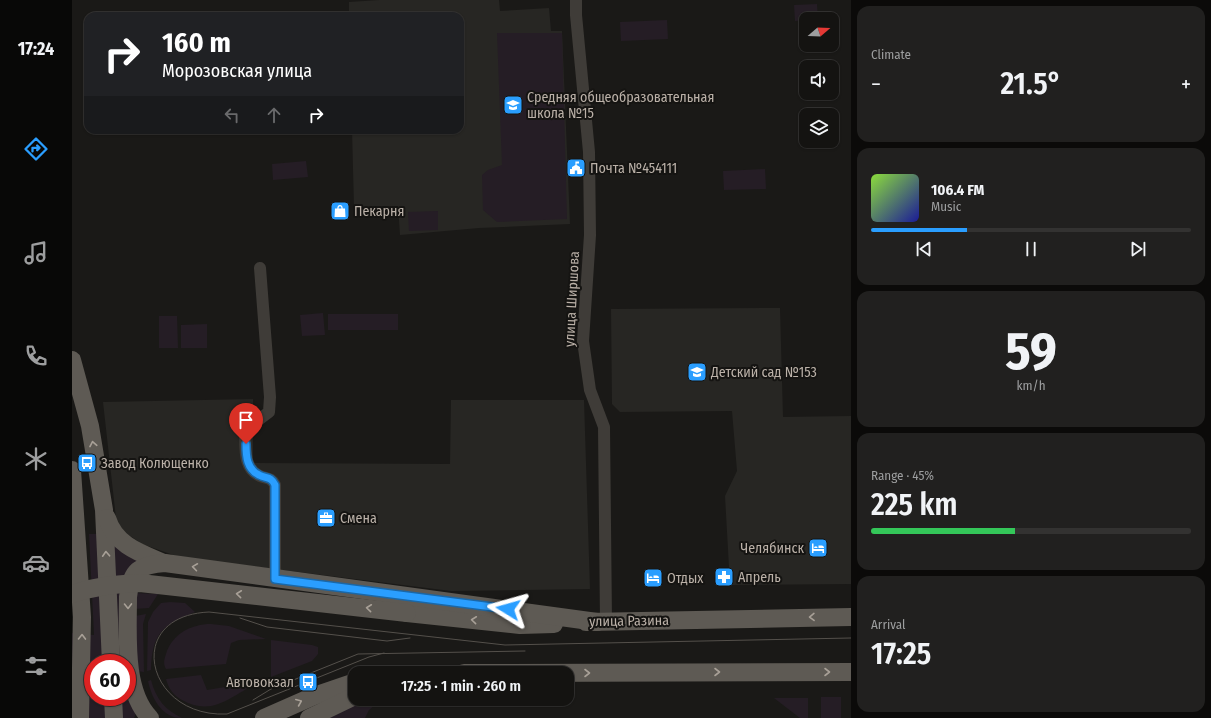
<!DOCTYPE html>
<html lang="en">
<head>
<meta charset="utf-8">
<style>
  body { margin:0; font-family:"Fira Sans Condensed",sans-serif; background:#21201f; color:#f1f3f6; height:100vh; display:flex; flex-direction:column; font-size:15px; white-space:nowrap }
  * { box-sizing:border-box; margin:0 }
  p { font-size:13px; color:#9d9e9f }
  .icon { flex:none; width:22px; height:22px; fill:none; stroke:currentColor; stroke-width:2; stroke-linecap:round; stroke-linejoin:round }
  .map { position:relative; flex:1; overflow:hidden }
  .details { display:flex; flex-direction:column; gap:6px; padding:6px; background:#0b0a09; width:360px }
  .details>* { flex:none }
  .banner { position:absolute; left:12px; top:12px; width:380px; height:122px; border-radius:12px; box-shadow:0 1px 3px #0004,0 0 0 1px #333231; background:#202124; color:#fff; overflow:hidden }
  .needle { width:26px; rotate:71deg }
  .tools { position:absolute; left:727px; top:12px; display:grid; gap:8px }
  .tools a { display:grid; place-items:center; width:40px; height:40px; border-radius:8px; background:#141311; box-shadow:0 1px 3px #0004,0 0 0 1px #333231; font-size:20px }
  .speed { position:absolute; left:12px; top:654px; display:flex; gap:8px; font-size:20px; font-weight:700; text-align:center }
  .speed>* { display:grid; place-content:center; width:52px; height:52px; border-radius:50%; background:#141311; box-shadow:0 1px 3px #0004,0 0 0 1px #333231; line-height:1 }
  .speed .limit { border:6px solid #d22; background:#fff; color:#111 }
  .pin { position:absolute; display:grid; place-items:center; width:34px; height:34px; color:#fff; margin:-41px -17px; border-radius:50% 50% 50% 0; rotate:-45deg; box-shadow:0 0 4px #0007 }
  .pin .icon { rotate:45deg }
  .me { position:absolute; width:44px; margin:-22px; rotate:278deg; stroke-linejoin:round; filter:drop-shadow(0 0 3px #0008) }
  .turn { display:flex; align-items:center; gap:14px; height:84px; padding:0 12px; font-size:18px }
  .turn .icon { width:52px; height:52px; stroke-width:2.5 }
  .turn b { display:block; font-size:28px; line-height:34px }
  .lanes { display:flex; align-items:center; height:38px; padding:0 12px; background:#0003; justify-content:center; gap:20px; direction:ltr }
  .lanes .off { opacity:.35 }
  .big { font-size:30px; font-weight:600; line-height:1.1 }
  .details .tile { flex:1; display:flex; flex-direction:column; justify-content:center; gap:6px; min-width:0; padding:0 14px; border-radius:12px; background:#21201f }
  .details .dial { align-items:center; gap:0 }
  .dial b { font-size:52px; line-height:1 }
  .song { display:flex; align-items:center; gap:12px }
  .cover { width:48px; height:48px; border-radius:6px; background:linear-gradient(135deg,hsl(90 70% 55%),hsl(240 70% 35%)) }
  .played { height:4px; border-radius:2px; background:linear-gradient(90deg,#2a9eff 30%,#333231 30%) }
  .keys { display:flex; justify-content:space-around; direction:ltr }
  .heat { display:flex; justify-content:space-between; align-items:center; font-size:22px; direction:ltr }
  .charge { height:6px; border-radius:3px; background:linear-gradient(90deg,#34c759 45%,#333231 0) }
  .trip { position:absolute; left:276px; top:666px; width:226px; height:40px; border-radius:12px; background:#141311; box-shadow:0 1px 3px #0004,0 0 0 1px #333231; font-weight:600; line-height:40px; text-align:center }
  main { display:flex; flex:1; min-height:0 }
  .menu { display:flex; flex-direction:column; width:72px; justify-content:space-around; align-items:center; background:#080807; color:#9d9e9f }
  .menu .icon { width:28px; height:28px }
  .menu .current { color:#2a9eff }
  .menu b { font-size:18px; color:#f1f3f6 }
  .map>svg:first-child { display:block }
  .built { fill:#272623 }
  .green { fill:#251d25 }
  .lines { fill:none; stroke-linecap:round; stroke-linejoin:round }
  .street { stroke:#3f3c38; stroke-width:12 }
  .primary { stroke:#5e5a54; stroke-width:18 }
  .tram { stroke:#54504b; stroke-width:1 }
  .primary-bridge { stroke:#5e5a54; stroke-width:18 }
  .oneway { stroke:#a8a097 }
  .route-casing { stroke:#1b67a6; stroke-width:10 }
  .route { stroke:#2a9eff; stroke-width:7 }
  .labels { text-anchor:middle; dominant-baseline:central; stroke-width:4; stroke-linejoin:round; paint-order:stroke }
  .poi-label { font-size:14px; fill:#bbb1a8; stroke:#151412; text-anchor:start }
  .street-label { font-size:14px; fill:#bbb1a8; stroke:#151412 }
</style>
</head>
<body>
<main>
<nav class="menu">
<b>17:24</b>
<svg class="icon current" aria-label="directions" viewBox="0 0 24 24"><path d="M12 3l9 9-9 9-9-9zM9 14v-3h6M13 9l2 2-2 2"/></svg>
<svg class="icon" aria-label="music" viewBox="0 0 24 24"><path d="M9 18V5l10-2v13"/><circle cx="6" cy="18" r="3"/><circle cx="16" cy="16" r="3"/></svg>
<svg class="icon" aria-label="phone" viewBox="0 0 24 24"><path d="M5 4h4l2 5-3 2q2 4 5 5l2-3 5 2v4C11 20 4 13 5 4z"/></svg>
<svg class="icon" aria-label="climate" viewBox="0 0 24 24"><path d="M12 3v18M4 7l16 10M4 17L20 7"/></svg>
<svg class="icon" aria-label="car" viewBox="0 0 24 24"><path d="M5 17H2v-5l4-1 3-4h7l3 4 3 1v5h-3M9 17h6M6 11h13"/><circle cx="7" cy="17" r="2"/><circle cx="17" cy="17" r="2"/></svg>
<svg class="icon" aria-label="filters" viewBox="0 0 24 24"><path d="M4 7h16M4 17h16"/><circle cx="9" cy="7" r="2"/><circle cx="15" cy="17" r="2"/></svg>
</nav>
<div class="map">
<svg width="779" height="718" viewBox="0 0 779 718">
  <rect width="100%" height="100%" fill="#1a1917"/>
  <g class="built">
    <polygon points="307,0 427,0 428,11 477,8 479,31 490,31 498,224 407,228 328,235 326,206 282,207 280,130 388,130 388,16 277,16 277,2"/>
    <polygon points="708,308 711,417 779,416 779,584 658,585 653,496 665,471 660,411 548,412 540,404 539,309"/>
    <polygon points="181,399 181,463 378,464 379,400 512,400 518,589 379,591 107,557 70,544 45,527 31,402"/>
  </g>
  <g class="green">
    <polygon points="745,4 746,19 723,21 722,5"/>
    <polygon points="595,20 596,39 549,41 548,22"/>
    <polygon points="425,33 490,33 495,219 425,222 411,210 410,175 416,170 430,165"/>
    <polygon points="234,161 236,177 201,180 200,164"/>
    <polygon points="693,169 694,189 652,190 651,171"/>
    <polygon points="366,211 366,230 337,231 336,212"/>
    <polygon points="251,313 253,335 230,336 228,315"/>
    <rect x="256" y="314" width="70" height="16"/>
    <polygon points="87,316 105,316 106,348 87,348"/>
    <polygon points="135,324 135,348 109,348 109,325"/>
    <polygon points="17,534 25,534 32,663 21,663 21,697 34,697 35,718 0,718 0,633 22,635"/>
    <polygon points="40,544 66,560 51,663 46,663"/>
    <polygon points="62,593 86,594 77,608 62,609"/>
    <path d="M98,602L113,603L123,612C90,625 80,634 79,670L75,671L76,622L81,612L89,603Z"/>
    <polygon points="74,614 71,624 72,672 65,671 63,616"/>
    <path d="M139,624L157,626L194,639L167,640L159,643L154,664L94,669C91,664 92,660 94,654C100,634 119,624 139,624Z"/>
    <polygon points="199,640 240,645 246,647 246,654 240,661 199,677"/>
    <path d="M129,675L135,690L189,681C161,694 142,718 110,700C102,696 96,688 94,679Z"/>
    <path d="M79,680C84,699 93,710 110,718C90,718 80,699 76,681Z"/>
    <polygon points="55,693 64,713 62,718 49,718 48,697 55,697"/>
    <rect x="749" y="697" width="20" height="21"/>
    <polygon points="702,698 736,698 736,718 728,718"/>
    <polygon points="296,699 310,699 297,710 293,718 252,718"/>
  </g>
  <g class="lines">
    <g class="street">
      <polyline points="504,0 504,15 517,152 518,235 511,341 518,390 532,427 534,621"/>
      <path d="M188,268L198,397L197,412L173,430C174,446 170,468 188,476C195,479 199,477 203,485V579"/>
    </g>
    <g class="primary">
      <polyline points="0,360 18,426 32,510 39,663"/>
      <polyline points="0,470 10,617 8,718"/>
      <path d="M35,518C43,545 68,553 92,563"/>
      <polyline points="335,613 448,625 482,624"/>
      <polyline points="514,622 779,617"/>
      <polyline points="392,673 779,672"/>
      <polyline points="41,697 42,718"/>
      <path d="M78,718C51,691 56,634 56,597C59,570 67,565 93,563L525,622"/>
      <polyline points="192,718 242,696 283,682"/>
      <polyline points="237,718 283,696"/>
    </g>
    <g class="tram">
      <polyline points="168,618 195,627 315,641 338,638"/>
      <path d="M312,653L297,657L155,714C74,718 50,616 137,612L433,645L779,638"/>
      <polyline points="181,700 199,689 286,654 453,651"/>
    </g>
    <path class="primary-bridge" d="M0,594C23,586 44,584 68,583L335,613"/>
  </g>
  <defs><path id="oneway-chevron" d="M-2-3.5L2.5 0L-2 3.5" fill="none" stroke-width="1.6" stroke-linecap="round" stroke-linejoin="round"/></defs>
  <g class="oneway">
    <use href="#oneway-chevron" transform="translate(21 444) rotate(-101)"/>
    <use href="#oneway-chevron" transform="translate(34 554) rotate(-93)"/>
    <use href="#oneway-chevron" transform="translate(123 567) rotate(-172)"/>
    <use href="#oneway-chevron" transform="translate(167 594) rotate(-174)"/>
    <use href="#oneway-chevron" transform="translate(56 606) rotate(89)"/>
    <use href="#oneway-chevron" transform="translate(297 608) rotate(-174)"/>
    <use href="#oneway-chevron" transform="translate(740 617) rotate(179)"/>
    <use href="#oneway-chevron" transform="translate(402 620) rotate(-174)"/>
    <use href="#oneway-chevron" transform="translate(10 637) rotate(-89)"/>
    <use href="#oneway-chevron" transform="translate(645 672)"/>
    <use href="#oneway-chevron" transform="translate(755 672)"/>
    <use href="#oneway-chevron" transform="translate(515 673)"/>
    <use href="#oneway-chevron" transform="translate(227 702) rotate(-23)"/>
  </g>
  <g class="lines">
    <defs>
      <path id="route" d="M174,444C174,457 175,469 187,475C194,479 199,476 203,485V579L436,609"/>
    </defs>
    <use href="#route" class="route-casing"/>
    <use href="#route" class="route"/>
  </g>
  <defs>
    <symbol id="school-square" viewBox="-11 -11 22 22"><rect x="-9" y="-9" width="18" height="18" rx="4" fill="#2a9eff" stroke="#151412"/><path d="M0-5L7-2L0 1L-7-2ZM-4 1L0 2.5L4 1V4Q0 6-4 4Z" fill="#fff"/></symbol>
    <symbol id="civic-square" viewBox="-11 -11 22 22"><rect x="-9" y="-9" width="18" height="18" rx="4" fill="#2a9eff" stroke="#151412"/><path d="M-.6-6.5H3V-4.5H.6V-3L4-1V1h2V6H-6V1h2V-1L-.6-3ZM-1.2 2.5V6h2.4V2.5Z" fill="#fff"/></symbol>
    <symbol id="shop-square" viewBox="-11 -11 22 22"><rect x="-9" y="-9" width="18" height="18" rx="4" fill="#2a9eff" stroke="#151412"/><path d="M-5-2.5h2.3a2.7 3.5 0 0 1 5.4 0H5L5.5 6h-11ZM-1.5-2.5h3a1.5 2.3 0 0 0-3 0Z" fill="#fff"/></symbol>
    <symbol id="bus-square" viewBox="-11 -11 22 22"><rect x="-9" y="-9" width="18" height="18" rx="4" fill="#2a9eff" stroke="#151412"/><path d="M-5-6H5V4H4V6H2V4H-2V6H-4V4H-5ZM-3.5-4V0h7V-4ZM-3.5 1.2v1.5H-2V1.2ZM2 1.2v1.5H3.5V1.2Z" fill="#fff"/></symbol>
    <symbol id="office-square" viewBox="-11 -11 22 22"><rect x="-9" y="-9" width="18" height="18" rx="4" fill="#2a9eff" stroke="#151412"/><path d="M-6-3h4V-5.5h4V-3h4V5H-6ZM-1-4.5V-3h2v-1.5ZM-6 0V1H6V0Z" fill="#fff"/></symbol>
    <symbol id="hotel-square" viewBox="-11 -11 22 22"><rect x="-9" y="-9" width="18" height="18" rx="4" fill="#2a9eff" stroke="#151412"/><path d="M-6-4.5h1.5V1H6V5H4.5V3h-9V5H-6ZM-4 0a1.8 1.8 0 1 1 3.6 0ZM.5 0V-2.5h3Q6-2.5 6 0Z" fill="#fff"/></symbol>
    <symbol id="pharmacy-square" viewBox="-11 -11 22 22"><rect x="-9" y="-9" width="18" height="18" rx="4" fill="#2a9eff" stroke="#151412"/><path d="M-2-6h4v4h4v4h-4v4h-4v-4h-4v-4h4Z" fill="#fff"/></symbol>
  </defs>
  <g fill-rule="evenodd">
    <use href="#school-square" x="430" y="94" width="22" height="22"/>
    <use href="#civic-square" x="493" y="157" width="22" height="22"/>
    <use href="#shop-square" x="257" y="200" width="22" height="22"/>
    <use href="#school-square" x="614" y="361" width="22" height="22"/>
    <use href="#bus-square" x="4" y="452" width="22" height="22"/>
    <use href="#office-square" x="243" y="507" width="22" height="22"/>
    <use href="#hotel-square" x="735" y="537" width="22" height="22"/>
    <use href="#pharmacy-square" x="641" y="566" width="22" height="22"/>
    <use href="#hotel-square" x="570" y="567" width="22" height="22"/>
    <use href="#bus-square" x="225" y="671" width="22" height="22"/>
  </g>
  <g class="labels">
    <g class="poi-label">
      <text x="455" y="97">Средняя общеобразовательная<tspan x="455" dy="16">школа №15</tspan></text>
      <text x="518" y="168">Почта №454111</text>
      <text x="282" y="211">Пекарня</text>
      <text x="639" y="372">Детский сад №153</text>
      <text x="29" y="463">Завод Колющенко</text>
      <text x="268" y="518">Смена</text>
      <text x="732" y="548" text-anchor="end">Челябинск</text>
      <text x="666" y="577">Апрель</text>
      <text x="595" y="578">Отдых</text>
      <text x="222" y="682" text-anchor="end">Автовокзал</text>
    </g>
    <g class="street-label">
      <text transform="translate(500 299) rotate(-87)">улица Ширшова</text>
      <text transform="translate(557 621) rotate(-1)">улица Разина</text>
    </g>
  </g>
</svg>
<div class="tools">
<a><svg class="needle" viewBox="-14 -14 28 28"><path d="M0-13l5 13h-10z" fill="#e53935"/><path d="M0 13l5-13h-10z" fill="#9d9e9f"/></svg></a>
<a><svg class="icon" aria-label="sound" viewBox="0 0 24 24"><path d="M4 9h4l5-4v14l-5-4H4zM17 9q2 3 0 6"/></svg></a>
<a><svg class="icon" aria-label="layers" viewBox="0 0 24 24"><path d="M12 4l9 5-9 5-9-5zM3 14l9 5 9-5"/></svg></a>
</div>
<div class="speed"><div class="limit">60</div></div>
<div class="pin" style="left:174px;top:444px;background:#d93025"><svg class="icon" aria-label="arrive" viewBox="0 0 24 24"><path d="M6 21V4h12l-3 4 3 4H6"/></svg></div>
<svg class="me" style="left:436px;top:609px" viewBox="-20 -20 40 40"><path d="M0-17L14 15 0 8-14 15z" fill="#2a9eff" stroke="#fff" stroke-width="4"/></svg>
<div class="trip">17:25 · 1 min · 260 m</div>
<div class="banner">
<div class="turn"><svg class="icon" aria-label="right" viewBox="0 0 24 24"><path d="M7 20v-9h11M14 6l5 5-5 5"/></svg><div><b>160 m</b>Морозовская улица</div></div>
<div class="lanes"><svg class="icon off" aria-label="left" viewBox="0 0 24 24"><path d="M17 20v-9H6M10 6l-5 5 5 5"/></svg><svg class="icon off" aria-label="ahead" viewBox="0 0 24 24"><path d="M12 20V5M6 11l6-6 6 6"/></svg><svg class="icon" aria-label="right" viewBox="0 0 24 24"><path d="M7 20v-9h11M14 6l5 5-5 5"/></svg></div>
</div>
</div>
<section class="details">
<div class="tile"><p>Climate</p>
<div class="heat"><a>−</a><b class="big">21.5°</b><a>+</a></div>
</div>
<div class="tile">
<div class="song"><i class="cover"></i><div><b>106.4 FM</b><p>Music</p></div></div>
<div class="played"></div>
<div class="keys"><svg class="icon" aria-label="previous" viewBox="0 0 24 24"><path d="M18 5L8 12l10 7zM5 5v14"/></svg><svg class="icon" aria-label="pause" viewBox="0 0 24 24"><path d="M8 5v14M16 5v14"/></svg><svg class="icon" aria-label="next" viewBox="0 0 24 24"><path d="M6 5l10 7-10 7zM19 5v14"/></svg></div>
</div>
<div class="tile dial"><b>59</b><p>km/h</p></div>
<div class="tile"><p>Range · 45%</p><b class="big">225 km</b><div class="charge"></div></div>
<div class="tile"><p>Arrival</p><b class="big">17:25</b></div>
</section>
</main>
</body>
</html>
